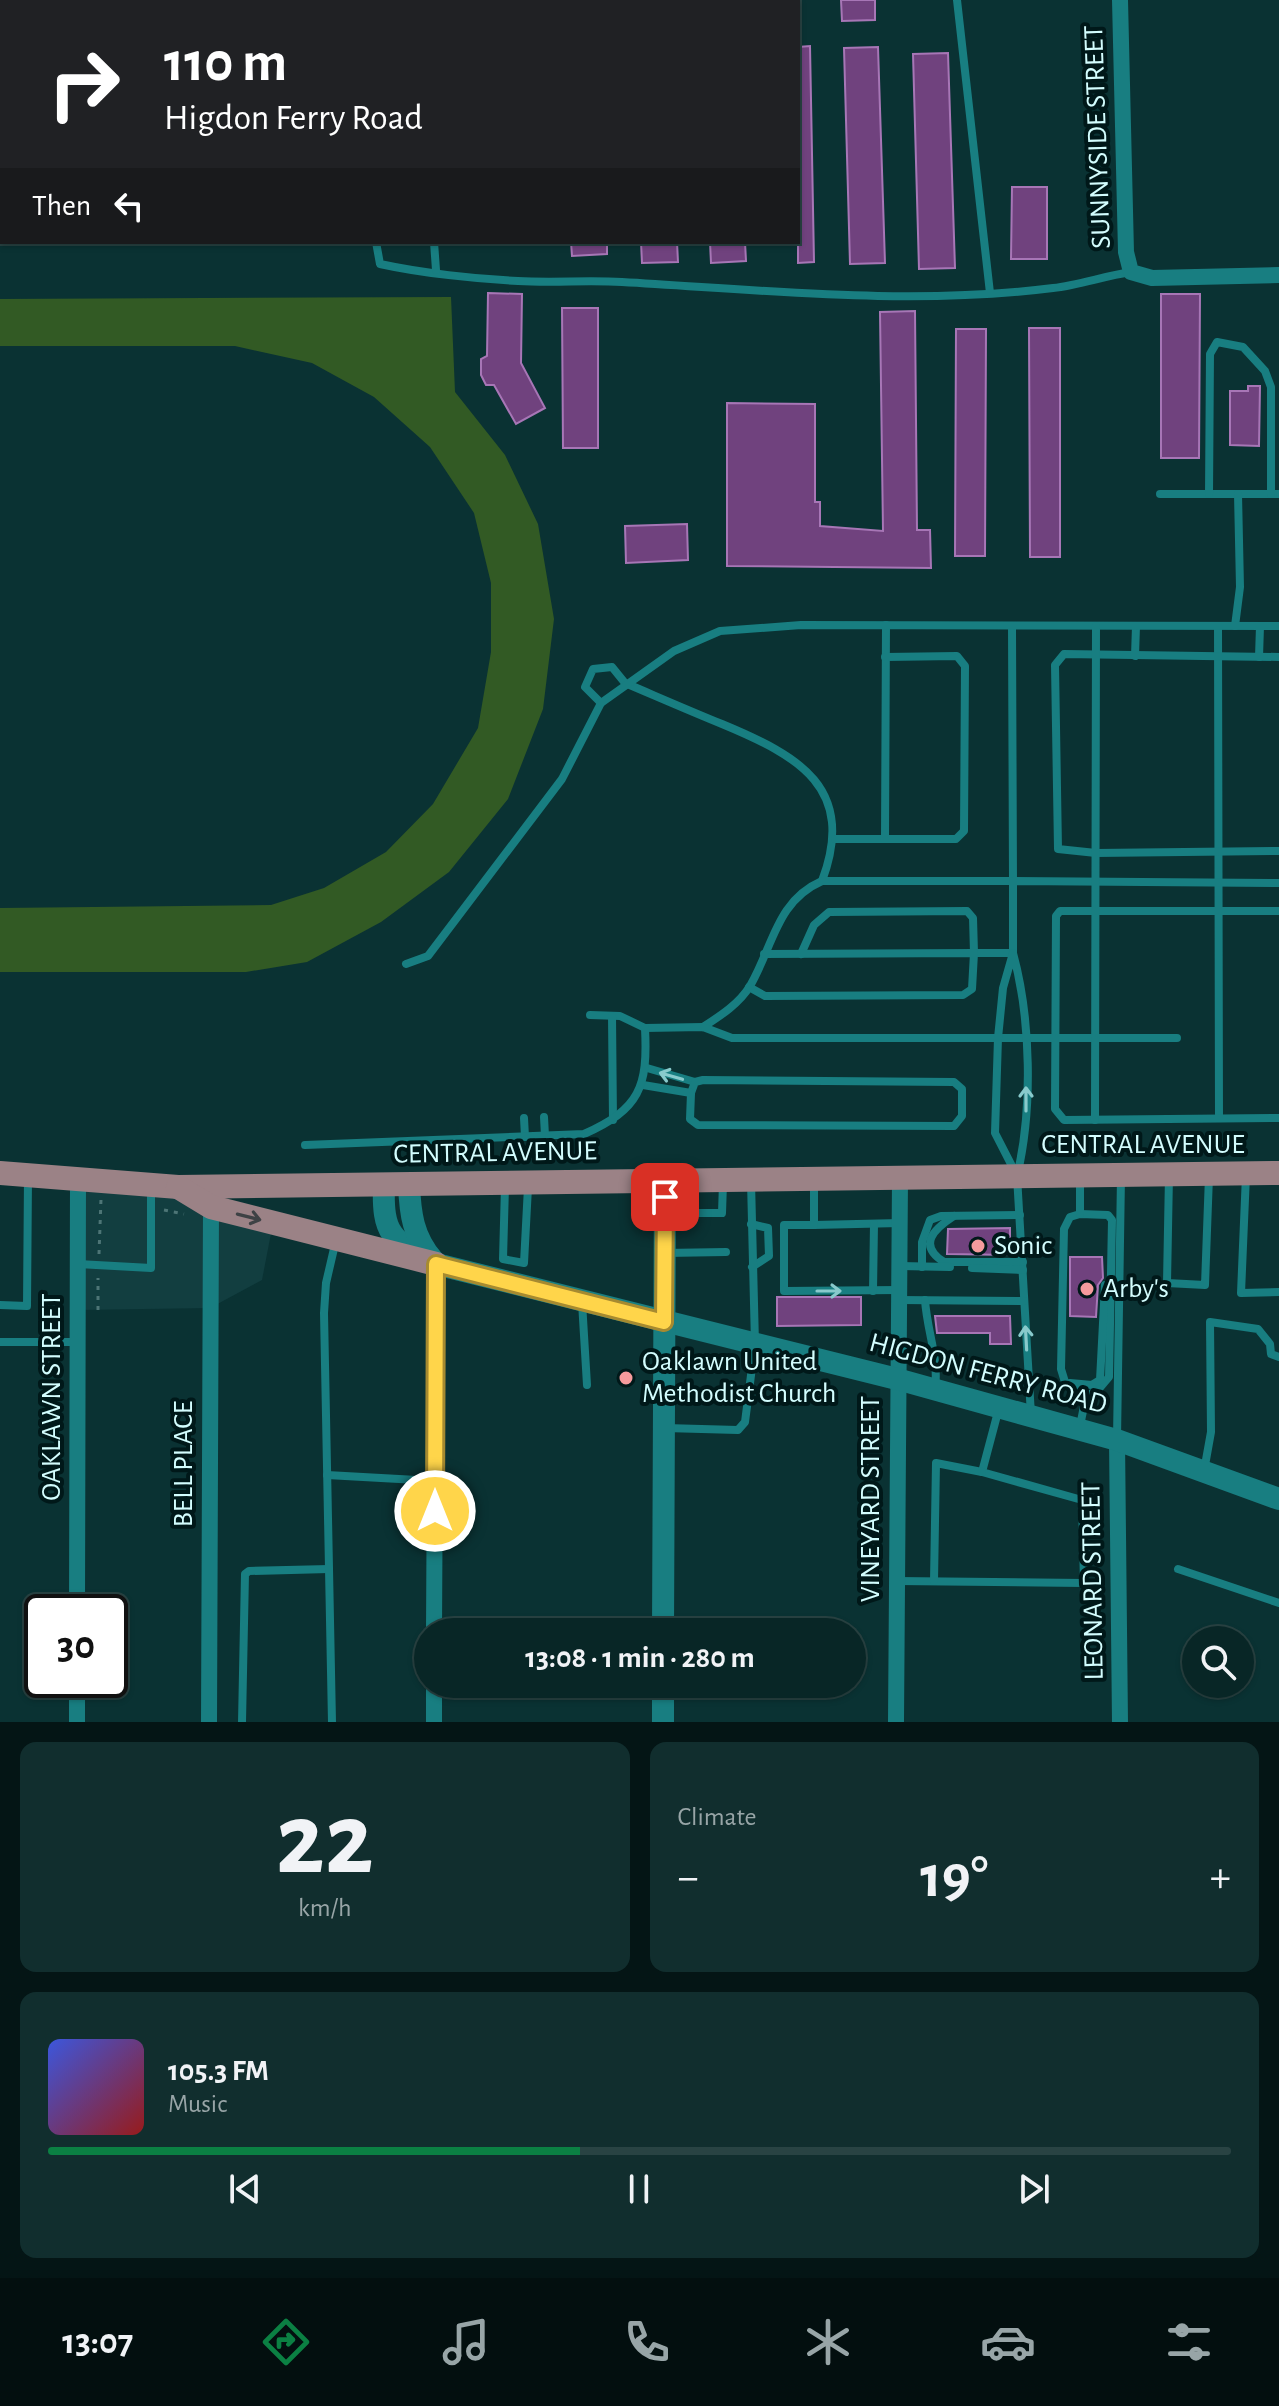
<!DOCTYPE html>
<html lang="en">
<head>
<meta charset="utf-8">
<style>
  body { margin:0; font-family:"Alegreya Sans",sans-serif; background:#112e2e; color:#f1f3f6; height:100vh; display:flex; flex-direction:column; font-size:30px; white-space:nowrap }
  * { box-sizing:border-box; margin:0 }
  p { font-size:26px; color:#98a5a7 }
  .icon { flex:none; width:44px; height:44px; fill:none; stroke:currentColor; stroke-width:2; stroke-linecap:round; stroke-linejoin:round }
  .map { position:relative; height:1722px; overflow:hidden }
  .side { display:flex; flex-direction:column; gap:20px; padding:20px; background:#041515; flex:1 }
  .side>* { flex:none }
  .hud { position:absolute; left:0px; top:0px; width:800px; height:244px; box-shadow:0 2px 6px #0004,0 0 0 2px #294343; background:#202124; color:#fff; overflow:hidden }
  .buttons { position:absolute; left:1182px; top:1626px; display:grid; gap:16px }
  .buttons a { display:grid; place-items:center; width:72px; height:72px; border-radius:50%; background:#082626; box-shadow:0 2px 6px #0004,0 0 0 2px #294343; font-size:40px }
  .speed { position:absolute; left:24px; top:1594px; display:flex; gap:16px; font-size:40px; font-weight:700; text-align:center }
  .speed>* { display:grid; place-content:center; width:104px; height:104px; border-radius:50%; background:#082626; box-shadow:0 2px 6px #0004,0 0 0 2px #294343; line-height:1 }
  .speed .limit { border:4px solid #111; border-radius:12px; background:#fff; color:#111 }
  .pin { position:absolute; display:grid; place-items:center; width:68px; height:68px; color:#fff; margin:-34px; border-radius:16px; box-shadow:0 4px 12px #0006 }
  .me { position:absolute; width:88px; margin:-44px; rotate:0deg; stroke-linejoin:round; filter:drop-shadow(0 0 6px #0008) }
  .turn { display:flex; align-items:center; gap:28px; height:168px; padding:0 32px; font-size:36px }
  .turn .icon { width:104px; height:104px; stroke-width:2.5 }
  .turn b { display:block; font-size:56px; line-height:68px }
  .then { display:flex; align-items:center; height:76px; padding:0 32px; background:#0003; gap:16px; font-size:30px }
  .big { font-size:60px; font-weight:700; line-height:1.1 }
  .side .card { flex:1; display:flex; flex-direction:column; justify-content:center; gap:12px; min-width:0; padding:0 28px; border-radius:16px; background:#112e2e }
  .side .dial { align-items:center; gap:0 }
  .dial b { font-size:104px; line-height:1 }
  .song { display:flex; align-items:center; gap:24px }
  .cover { width:96px; height:96px; border-radius:12px; background:linear-gradient(135deg,hsl(230 70% 55%),hsl(0 70% 35%)) }
  .played { height:8px; border-radius:4px; background:linear-gradient(90deg,#0b8043 45%,#294343 45%) }
  .keys { display:flex; justify-content:space-around; direction:ltr }
  .heat { display:flex; justify-content:space-between; align-items:center; font-size:44px; direction:ltr }
  .side .tiles { flex:1; display:grid; gap:20px; grid-template-columns:1fr 1fr }
  .card:last-child { grid-column:span 2 }
  .trip { position:absolute; left:414px; top:1618px; width:452px; height:80px; border-radius:40px; background:#082626; box-shadow:0 2px 6px #0004,0 0 0 2px #294343; font-weight:700; line-height:80px; text-align:center }
  .tab-bar { display:flex; height:128px; justify-content:space-around; align-items:center; background:#030f0f; color:#98a5a7 }
  .tab-bar .icon { width:56px; height:56px }
  .tab-bar .selected { color:#0b8043 }
  .tab-bar b { font-size:36px; color:#f1f3f6 }
  .map>svg:first-child { display:block }
  .built { fill:#123e40 }
  .green { fill:#325a24 }
  .building { fill:#70427e; stroke:#a776b6; stroke-width:2 }
  .lines { fill:none; stroke-linecap:round; stroke-linejoin:round }
  .path { stroke:#4d7576; stroke-width:3; stroke-dasharray:4 6; stroke-linecap:butt }
  .lane { stroke:#187e81; stroke-width:8 }
  .street { stroke:#187e81; stroke-width:16 }
  .secondary { stroke:#187e81; stroke-width:22 }
  .primary { stroke:#9b8286; stroke-width:24 }
  .oneway { stroke:#88cacc }
  .oneway2 { stroke:#3e4245 }
  .route-casing { stroke:#a68a30; stroke-width:20 }
  .route { stroke:#ffd54a; stroke-width:14 }
  .poi-dot { fill:#f59b9d; stroke:#001819; stroke-width:3 }
  .labels { text-anchor:middle; dominant-baseline:central; stroke-width:8; stroke-linejoin:round; paint-order:stroke }
  .street-label { font-size:28px; fill:#d3fdfe; stroke:#001819 }
  .poi-label { font-size:28px; fill:#d3fdfe; stroke:#001819; text-anchor:start }
</style>
</head>
<body>
<div class="map">
<svg width="1279" height="1722" viewBox="0 0 1279 1722">
  <rect width="100%" height="100%" fill="#0a3233"/>
  <polygon class="built" points="78,1182 178,1187 273,1223 262,1280 210,1308 78,1310"/>
  <polygon class="green" points="451,297 455,392 505,455 538,524 554,619 543,709 508,799 449,872 381,922 307,962 246,972 0,972 0,908 271,905 324,888 386,852 433,804 478,728 491,652 491,583 474,513 430,447 374,397 312,363 235,346 0,346 0,299"/>
  <g class="building">
    <polygon points="841,0 875,0 875,20 842,21"/>
    <polygon points="810,46 814,262 798,263 798,47"/>
    <polygon points="878,47 885,263 850,264 844,48"/>
    <polygon points="948,53 955,268 919,269 913,54"/>
    <polygon points="1012,187 1047,187 1047,259 1011,259"/>
    <polygon points="571,242 607,242 607,254 572,256"/>
    <polygon points="641,242 677,242 678,262 642,263"/>
    <polygon points="710,242 745,242 746,261 711,263"/>
    <polygon points="488,293 522,294 521,363 545,408 516,424 494,385 486,385 481,375 481,359 487,356"/>
    <polygon points="1161,294 1200,294 1199,458 1161,458"/>
    <polygon points="562,308 598,308 598,448 563,448"/>
    <polygon points="915,311 917,530 930,530 931,568 727,566 727,403 815,404 815,502 820,502 820,526 883,531 880,312"/>
    <polygon points="1029,328 1060,328 1060,557 1030,557"/>
    <polygon points="956,329 986,329 985,556 955,556"/>
    <polygon points="1248,386 1260,386 1259,446 1230,445 1230,391 1248,391"/>
    <polygon points="687,524 688,560 626,563 625,526"/>
    <polygon points="1010,1228 1010,1255 947,1254 948,1229"/>
    <polygon points="1070,1257 1102,1257 1103,1278 1098,1285 1096,1317 1070,1316"/>
    <polygon points="777,1297 861,1297 861,1325 777,1326"/>
    <polygon points="935,1316 1010,1316 1011,1344 990,1344 990,1333 937,1333"/>
  </g>
  <g class="lines">
    <g class="path">
      <polyline points="164,1210 184,1214"/>
      <polyline points="99,1254 101,1199"/>
      <polyline points="98,1310 98,1278"/>
    </g>
    <g class="lane">
      <polyline points="411,0 411,2"/>
      <polyline points="957,0 990,293"/>
      <polyline points="1,5 2,5"/>
      <path d="M376,242L380,264C421,273 476,279 518,281C553,283 587,280 622,282C764,290 911,306 1053,288C1079,285 1104,276 1131,272"/>
      <polyline points="434,242 436,270"/>
      <polyline points="1160,494 1279,494"/>
      <polyline points="1209,494 1210,354 1217,342 1243,347 1265,371 1271,387 1271,494"/>
      <polyline points="1218,626 1219,1118"/>
      <polyline points="1235,626 1240,587 1238,494"/>
      <polyline points="1135,656 1136,626"/>
      <polyline points="1259,657 1260,626"/>
      <polyline points="1279,657 1064,654 1055,665 1058,849 1096,853 1279,851"/>
      <path d="M601,703L585,687L593,669L612,667L625,683C658,697 690,711 722,724C799,756 857,788 822,881C776,901 773,947 750,986C739,1004 720,1016 703,1027"/>
      <polyline points="885,838 886,625"/>
      <polyline points="835,839 956,839 964,831 965,666 957,656 885,657"/>
      <polyline points="822,881 1013,881 1012,627"/>
      <polyline points="1279,911 1060,911 1056,916 1055,1109 1064,1120 1279,1118"/>
      <polyline points="801,954 814,925 829,912 967,911 973,918 974,953 1013,953 1013,881 1279,883"/>
      <polyline points="406,964 428,956 562,779 601,703 674,651 720,631 801,625 1279,626"/>
      <polyline points="749,987 765,996 963,995 972,989 974,953 764,954"/>
      <polyline points="590,1015 620,1016 645,1028 703,1027 732,1038 1177,1038"/>
      <polyline points="612,1016 613,1120"/>
      <polyline points="647,1068 695,1082"/>
      <polygon points="703,1080 954,1082 962,1089 962,1116 954,1126 698,1125 690,1119 691,1093 695,1082"/>
      <polyline points="643,1085 691,1093"/>
      <polyline points="544,1117 545,1136"/>
      <polyline points="524,1118 525,1137"/>
      <polyline points="1095,1120 1096,626"/>
      <path d="M305,1145L584,1134C640,1109 648,1087 645,1028"/>
      <path d="M1015,1172L995,1133L998,1038L1003,988L1013,953C1031,1019 1033,1109 1017,1176L1031,1415"/>
      <polyline points="1169,1175 1167,1283 1205,1285 1209,1176"/>
      <polyline points="1246,1175 1241,1293 1279,1292"/>
      <polyline points="692,1182 692,1213"/>
      <polyline points="814,1183 814,1225 900,1223"/>
      <polyline points="505,1186 503,1259 524,1263 528,1187"/>
      <polyline points="665,1213 722,1213 723,1183"/>
      <polygon points="1080,1214 1108,1215 1112,1220 1109,1377 1098,1390 1086,1396 1065,1382 1061,1369 1064,1229 1070,1217"/>
      <polyline points="1080,1214 1080,1179"/>
      <path d="M954,1216C934,1229 917,1245 944,1262H1023"/>
      <polyline points="751,1224 768,1228 769,1256 752,1267"/>
      <polyline points="814,1225 784,1225 784,1291 899,1290"/>
      <polyline points="665,1253 726,1252"/>
      <polyline points="78,1264 151,1268 151,1187"/>
      <polyline points="900,1266 950,1267"/>
      <polyline points="922,1267 922,1242 930,1220 941,1216 1020,1215"/>
      <polyline points="972,1268 1023,1270"/>
      <polyline points="873,1291 874,1224"/>
      <polyline points="899,1300 1024,1301"/>
      <path d="M925,1300C927,1331 939,1358 935,1389"/>
      <polyline points="582,1302 587,1385"/>
      <polyline points="0,1305 27,1306 28,1177"/>
      <polyline points="0,1342 77,1342"/>
      <polyline points="1070,1383 1092,1385 1100,1380 1105,1285"/>
      <polyline points="1080,1426 1086,1396"/>
      <polyline points="665,1428 738,1430 745,1422 755,1344 751,1181"/>
      <polyline points="1117,1439 1121,1176"/>
      <polyline points="1204,1471 1211,1432 1210,1322 1258,1329 1270,1344 1271,1354 1279,1357"/>
      <polyline points="327,1475 435,1481"/>
      <polyline points="1178,1569 1279,1603"/>
      <polyline points="897,1581 1084,1583 1082,1500 982,1472 999,1408"/>
      <polyline points="934,1581 936,1463 982,1472"/>
      <polyline points="242,1722 245,1574 249,1571 329,1569"/>
      <polyline points="332,1722 324,1313 326,1283 336,1240"/>
    </g>
    <g class="street">
      <polyline points="1120,0 1126,252 1131,272 1152,278 1279,275"/>
      <polyline points="1117,1440 1120,1722"/>
      <polyline points="77,1612 78,1182"/>
      <polyline points="434,1632 436,1264"/>
      <polyline points="77,1722 77,1680"/>
      <polyline points="209,1722 211,1207"/>
      <polyline points="434,1722 434,1684"/>
      <polyline points="896,1722 900,1179"/>
    </g>
    <g class="secondary">
      <path d="M384,1184C382,1236 392,1240 436,1264L897,1379L1117,1440L1279,1499"/>
      <path d="M409,1184C410,1213 413,1237 433,1260"/>
      <polyline points="663,1632 665,1181"/>
      <polyline points="663,1722 663,1684"/>
    </g>
    <g class="primary">
      <polyline points="0,1173 178,1187 1279,1173"/>
      <polyline points="178,1187 211,1207 436,1264"/>
    </g>
  </g>
  <defs><path id="oneway-shaft" d="M-6 0H5M1.5-3L5.5 0L1.5 3" fill="none" stroke-width="1.6" stroke-linecap="round" stroke-linejoin="round" transform="scale(2)"/></defs>
  <g class="oneway">
    <use href="#oneway-shaft" transform="translate(671 1076) rotate(-164)"/>
    <use href="#oneway-shaft" transform="translate(1026 1099) rotate(-90)"/>
    <use href="#oneway-shaft" transform="translate(829 1291)"/>
    <use href="#oneway-shaft" transform="translate(1026 1338) rotate(-93)"/>
  </g>
  <use class="oneway2" href="#oneway-shaft" transform="translate(249 1217) rotate(14)"/>
  <g class="lines">
    <defs>
      <polyline id="route" points="435,1511 436,1264 664,1322 665,1197"/>
    </defs>
    <use href="#route" class="route-casing"/>
    <use href="#route" class="route"/>
  </g>
  <g class="poi-dot">
    <circle cx="978" cy="1246" r="8"/>
    <circle cx="1087" cy="1289" r="8"/>
    <circle cx="626" cy="1378" r="8"/>
  </g>
  <g class="labels">
    <g class="street-label">
      <text transform="translate(1098 137) rotate(-92)">SUNNYSIDE STREET</text>
      <text x="1143" y="1145">CENTRAL AVENUE</text>
      <text transform="translate(495 1153) rotate(-1)">CENTRAL AVENUE</text>
      <text transform="translate(988 1374) rotate(15)">HIGDON FERRY ROAD</text>
      <text transform="translate(52 1397) rotate(-90)">OAKLAWN STREET</text>
      <text transform="translate(184 1464) rotate(-90)">BELL PLACE</text>
      <text transform="translate(871 1499) rotate(-90)">VINEYARD STREET</text>
      <text transform="translate(1093 1581) rotate(-91)">LEONARD STREET</text>
    </g>
    <g class="poi-label">
      <text x="994" y="1246">Sonic</text>
      <text x="1103" y="1289">Arby's</text>
      <text x="642" y="1362">Oaklawn United<tspan x="642" dy="32">Methodist Church</tspan></text>
    </g>
  </g>
</svg>
<div class="buttons">
<a><svg class="icon" aria-label="search" viewBox="0 0 24 24"><circle cx="10" cy="10" r="6"/><path d="M15 15l6 6"/></svg></a>
</div>
<div class="speed"><div class="limit">30</div></div>
<div class="pin" style="left:665px;top:1197px;background:#d93025"><svg class="icon" aria-label="arrive" viewBox="0 0 24 24"><path d="M6 21V4h12l-3 4 3 4H6"/></svg></div>
<svg class="me" style="left:435px;top:1511px" viewBox="-20 -20 40 40"><circle r="17" fill="#ffd54a" stroke="#fff" stroke-width="3"/><path d="M0-11L8 9 0 5-8 9z" fill="#fff"/></svg>
<div class="trip">13:08 · 1 min · 280 m</div>
<div class="hud">
<div class="turn"><svg class="icon" aria-label="right" viewBox="0 0 24 24"><path d="M7 20v-9h11M14 6l5 5-5 5"/></svg><div><b>110 m</b>Higdon Ferry Road</div></div>
<div class="then">Then<svg class="icon" aria-label="left" viewBox="0 0 24 24"><path d="M17 20v-9H6M10 6l-5 5 5 5"/></svg></div>
</div>
</div>
<section class="side">
<div class="tiles">
<div class="card dial"><b>22</b><p>km/h</p></div>
<div class="card"><p>Climate</p>
<div class="heat"><a>−</a><b class="big">19°</b><a>+</a></div>
</div>
<div class="card">
<div class="song"><i class="cover"></i><div><b>105.3 FM</b><p>Music</p></div></div>
<div class="played"></div>
<div class="keys"><svg class="icon" aria-label="previous" viewBox="0 0 24 24"><path d="M18 5L8 12l10 7zM5 5v14"/></svg><svg class="icon" aria-label="pause" viewBox="0 0 24 24"><path d="M8 5v14M16 5v14"/></svg><svg class="icon" aria-label="next" viewBox="0 0 24 24"><path d="M6 5l10 7-10 7zM19 5v14"/></svg></div>
</div>
</div>
</section>
<nav class="tab-bar">
<b>13:07</b>
<svg class="icon selected" aria-label="directions" viewBox="0 0 24 24"><path d="M12 3l9 9-9 9-9-9zM9 14v-3h6M13 9l2 2-2 2"/></svg>
<svg class="icon" aria-label="music" viewBox="0 0 24 24"><path d="M9 18V5l10-2v13"/><circle cx="6" cy="18" r="3"/><circle cx="16" cy="16" r="3"/></svg>
<svg class="icon" aria-label="phone" viewBox="0 0 24 24"><path d="M5 4h4l2 5-3 2q2 4 5 5l2-3 5 2v4C11 20 4 13 5 4z"/></svg>
<svg class="icon" aria-label="climate" viewBox="0 0 24 24"><path d="M12 3v18M4 7l16 10M4 17L20 7"/></svg>
<svg class="icon" aria-label="car" viewBox="0 0 24 24"><path d="M5 17H2v-5l4-1 3-4h7l3 4 3 1v5h-3M9 17h6M6 11h13"/><circle cx="7" cy="17" r="2"/><circle cx="17" cy="17" r="2"/></svg>
<svg class="icon" aria-label="filters" viewBox="0 0 24 24"><path d="M4 7h16M4 17h16"/><circle cx="9" cy="7" r="2"/><circle cx="15" cy="17" r="2"/></svg>
</nav>
</body>
</html>
